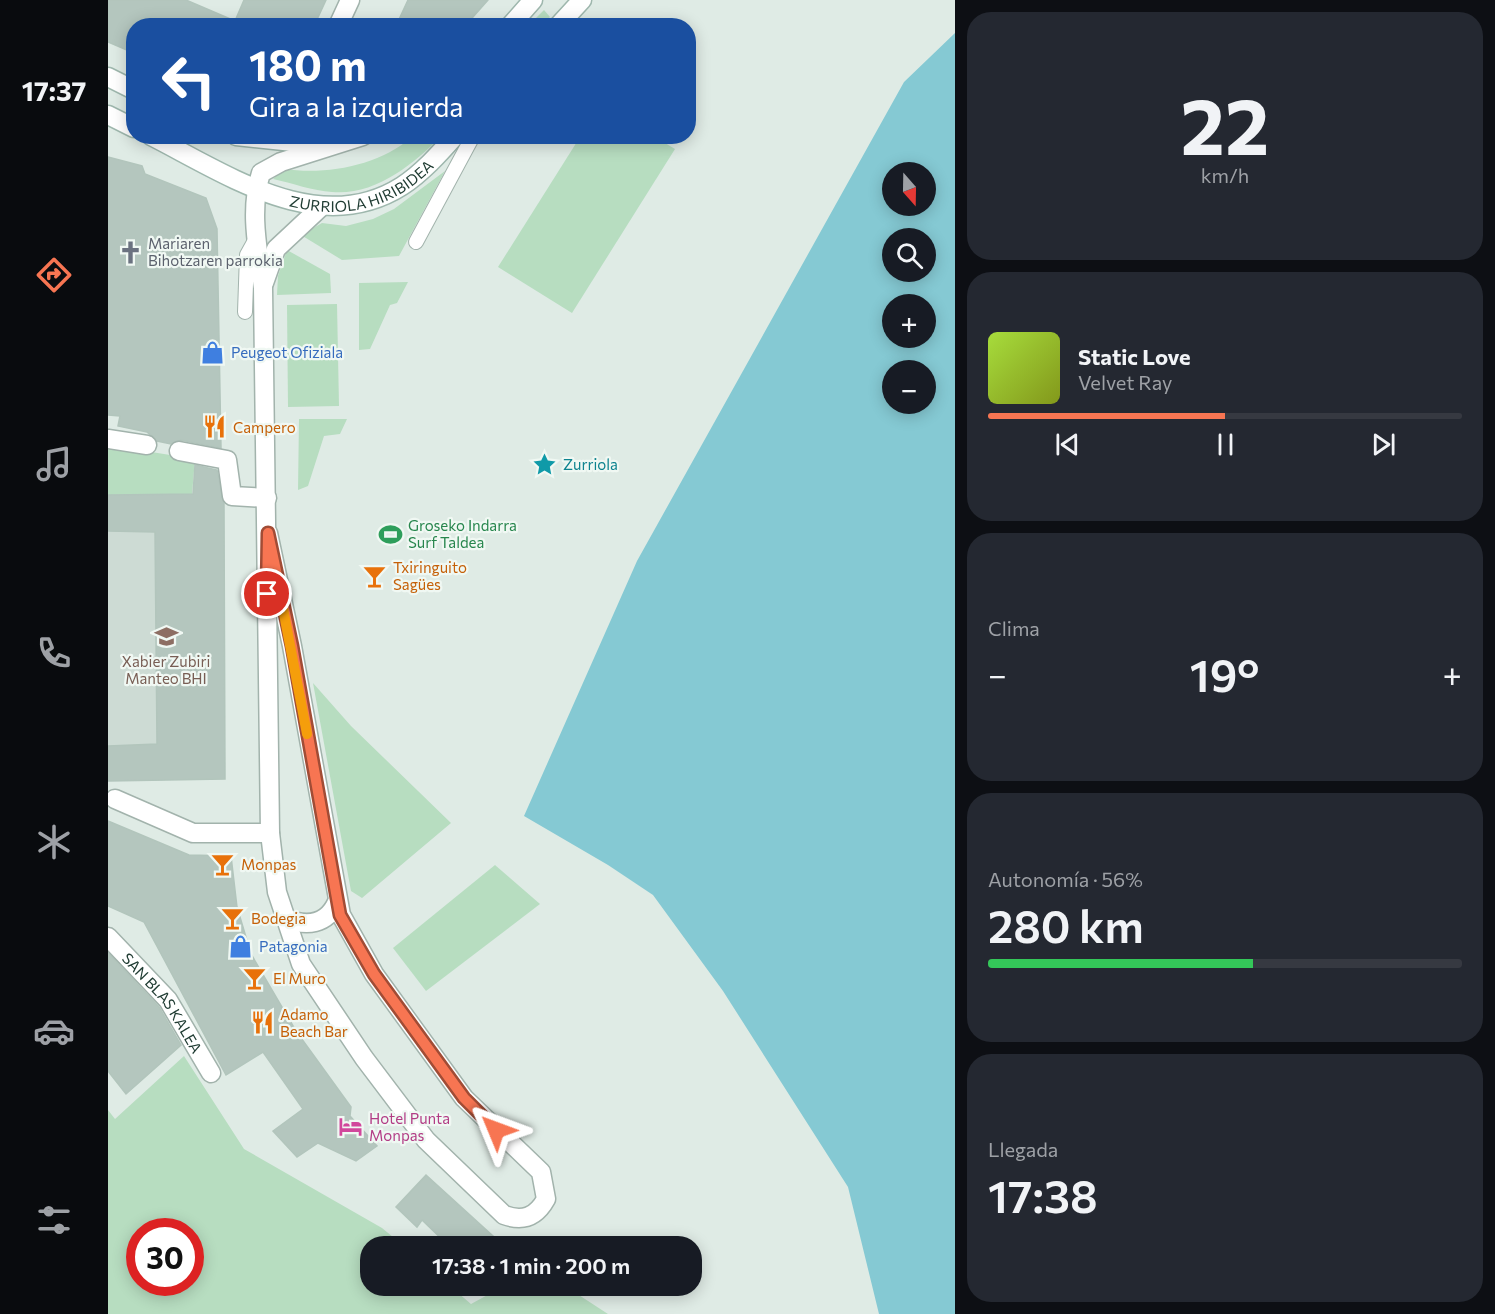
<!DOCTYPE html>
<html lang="es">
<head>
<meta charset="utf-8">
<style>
  body { margin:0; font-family:Commissioner,sans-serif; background:#242831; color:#f1f3f6; height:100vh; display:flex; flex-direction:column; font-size:22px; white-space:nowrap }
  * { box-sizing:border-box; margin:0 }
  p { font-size:20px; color:#9ea1a6 }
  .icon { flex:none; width:33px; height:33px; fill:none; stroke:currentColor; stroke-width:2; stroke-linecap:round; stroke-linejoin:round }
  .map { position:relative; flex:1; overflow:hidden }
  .sheet { display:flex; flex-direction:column; gap:12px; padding:12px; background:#0d0f14; width:540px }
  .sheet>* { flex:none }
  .banner { position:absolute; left:18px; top:18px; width:570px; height:126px; border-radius:24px; box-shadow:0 3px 15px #0003; background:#1a4fa0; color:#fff; overflow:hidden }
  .needle { width:39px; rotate:160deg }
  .tools { position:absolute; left:774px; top:162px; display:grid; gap:12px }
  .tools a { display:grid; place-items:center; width:54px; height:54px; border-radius:50%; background:#171b24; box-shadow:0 3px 15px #0003; font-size:30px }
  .speed { position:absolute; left:18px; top:1218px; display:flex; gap:12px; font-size:30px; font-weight:700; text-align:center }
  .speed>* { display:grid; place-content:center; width:78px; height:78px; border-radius:50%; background:#171b24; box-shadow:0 3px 15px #0003; line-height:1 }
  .speed .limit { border:9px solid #d22; background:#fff; color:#111 }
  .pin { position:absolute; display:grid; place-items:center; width:51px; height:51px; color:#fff; margin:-26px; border:3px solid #fff; border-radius:50%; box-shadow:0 2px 6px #0007 }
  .me { position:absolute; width:66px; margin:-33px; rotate:314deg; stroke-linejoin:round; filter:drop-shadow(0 0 4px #0008) }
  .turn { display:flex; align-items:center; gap:21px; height:126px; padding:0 24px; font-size:27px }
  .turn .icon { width:78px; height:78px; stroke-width:2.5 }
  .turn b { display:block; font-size:42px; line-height:51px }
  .big { font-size:45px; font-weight:600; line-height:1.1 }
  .sheet .tile { flex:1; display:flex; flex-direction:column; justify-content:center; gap:9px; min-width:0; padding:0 21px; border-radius:24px; background:#242831 }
  .sheet .dial { align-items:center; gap:0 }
  .dial b { font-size:78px; line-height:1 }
  .song { display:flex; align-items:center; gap:18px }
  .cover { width:72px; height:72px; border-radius:9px; background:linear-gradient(135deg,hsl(80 70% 55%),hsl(70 70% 35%)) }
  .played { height:6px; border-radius:3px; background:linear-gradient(90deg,#f77552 50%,#363941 50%) }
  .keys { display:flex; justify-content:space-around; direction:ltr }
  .heat { display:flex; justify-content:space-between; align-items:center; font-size:33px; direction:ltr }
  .charge { height:9px; border-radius:4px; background:linear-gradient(90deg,#34c759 56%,#363941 0) }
  .trip { position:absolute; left:252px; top:1236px; width:342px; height:60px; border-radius:24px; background:#171b24; box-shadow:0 3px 15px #0003; font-weight:600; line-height:60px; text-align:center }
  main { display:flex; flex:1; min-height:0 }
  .dock { display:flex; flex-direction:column; width:108px; justify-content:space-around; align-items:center; background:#090b0e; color:#9ea1a6 }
  .dock .icon { width:42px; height:42px }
  .dock .selected { color:#f77552 }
  .dock b { font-size:27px; color:#f1f3f6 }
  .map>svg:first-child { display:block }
  .built { fill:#cddbd4 }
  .green { fill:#b7ddc0; fill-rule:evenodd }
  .water { fill:#85c9d3; fill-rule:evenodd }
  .building { fill:#b4c6be; stroke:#b2c5bc; stroke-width:1.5 }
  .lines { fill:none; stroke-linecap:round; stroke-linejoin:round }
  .service-casing { stroke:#a2b3ac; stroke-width:16 }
  .pedestrian-casing { stroke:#a2b3ac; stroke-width:21 }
  .minor-casing { stroke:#a2b3ac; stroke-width:21 }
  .secondary-casing { stroke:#9eb7ad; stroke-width:21 }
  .service { stroke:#fff; stroke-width:14 }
  .pedestrian { stroke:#fff; stroke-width:18 }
  .minor { stroke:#fff; stroke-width:18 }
  .secondary { stroke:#fff; stroke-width:18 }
  .route-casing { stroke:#a14c35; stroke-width:15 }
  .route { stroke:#f77552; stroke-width:10 }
  .slow { stroke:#f59e0b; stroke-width:10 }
  .labels { text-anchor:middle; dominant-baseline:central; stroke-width:4.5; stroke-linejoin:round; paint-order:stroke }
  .street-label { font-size:15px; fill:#203c33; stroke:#f0f8f3 }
  .worship-label { font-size:15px; fill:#5b616d; stroke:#f0f8f3; text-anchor:start }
  .shop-label { font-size:15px; fill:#366cbe; stroke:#f0f8f3; text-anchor:start }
  .food-label { font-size:15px; fill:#c56008; stroke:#f0f8f3; text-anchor:start }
  .culture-label { font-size:15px; fill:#0d838f; stroke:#f0f8f3; text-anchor:start }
  .leisure-label { font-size:15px; fill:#27864d; stroke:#f0f8f3; text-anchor:start }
  .education-label { font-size:15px; fill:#785e54; stroke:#f0f8f3 }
  .hotel-label { font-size:15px; fill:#b23c85; stroke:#f0f8f3; text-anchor:start }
</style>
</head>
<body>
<main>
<nav class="dock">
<b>17:37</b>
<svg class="icon selected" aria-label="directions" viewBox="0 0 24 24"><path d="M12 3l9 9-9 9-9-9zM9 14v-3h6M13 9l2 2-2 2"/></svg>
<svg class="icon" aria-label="music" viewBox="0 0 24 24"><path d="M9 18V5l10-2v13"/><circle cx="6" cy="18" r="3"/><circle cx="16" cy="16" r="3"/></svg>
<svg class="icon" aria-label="phone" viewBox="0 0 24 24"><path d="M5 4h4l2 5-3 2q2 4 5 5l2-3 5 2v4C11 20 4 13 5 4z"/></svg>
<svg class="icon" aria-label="climate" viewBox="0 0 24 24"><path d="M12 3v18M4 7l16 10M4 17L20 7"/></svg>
<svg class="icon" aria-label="car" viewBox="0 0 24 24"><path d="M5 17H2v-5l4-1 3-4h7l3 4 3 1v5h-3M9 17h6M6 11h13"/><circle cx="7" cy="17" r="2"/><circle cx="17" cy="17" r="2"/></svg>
<svg class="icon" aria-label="filters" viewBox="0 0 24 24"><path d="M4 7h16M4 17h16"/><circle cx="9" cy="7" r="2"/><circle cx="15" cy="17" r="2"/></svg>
</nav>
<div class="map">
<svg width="847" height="1314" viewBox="0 0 847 1314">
  <rect width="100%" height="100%" fill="#dfebe5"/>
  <polygon class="built" points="116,494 117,779 0,781 0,495"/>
  <g class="green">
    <polygon points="436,10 442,17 434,25 421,25"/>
    <path d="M304,137H332C305,165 266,196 224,192C205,191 184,183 165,179L176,169C219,175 270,166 304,137Z"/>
    <polygon points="472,137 547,137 567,149 464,313 390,267"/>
    <polygon points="337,171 291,256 234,260 193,235 214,223 238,226 265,219 286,209"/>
    <polygon points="179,250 222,274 223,293 169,295 170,276"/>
    <polygon points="300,282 289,303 282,305 262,349 251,350 251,283"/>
    <polygon points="229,304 231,406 180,407 179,305"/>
    <polygon points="191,419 239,419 232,434 216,436 200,486 190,490"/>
    <polygon points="0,445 87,459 84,494 0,495"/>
    <polygon points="205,683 243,726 343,823 254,898 243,891"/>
    <polygon points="387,865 432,904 318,991 285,948"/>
    <path d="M76,1056L136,1149L274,1228L296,1246H262V1286H342L363,1304L396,1286H457L500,1314H0V1110L7,1119ZM32,1232H82V1282H32Z"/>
  </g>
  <path class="water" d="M847,33V1314H771L740,1187L615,991L545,895L500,865L416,816L529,561L796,82ZM784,172H818V206H784ZM784,238H818V272H784ZM784,304H818V338H784ZM784,370H818V404H784Z"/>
  <g class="building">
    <polygon points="0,0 78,0 127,21 136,0 218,0 206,26 26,26 26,53 0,42"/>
    <polygon points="300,0 380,0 357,26 288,26"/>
    <polygon points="0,157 34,166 37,174 98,198 109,229 113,448 73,440 63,444 49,441 39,432 10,426 12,416 0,415"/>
    <polygon points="87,465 109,470 116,504 117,779 0,781 0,746 49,744 47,532 0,531 0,495 85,494"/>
    <polygon points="0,821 81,855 123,856 129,907 143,954 188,1031 243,1107 242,1116 269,1146 248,1161 210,1143 189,1157 165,1131 195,1109 155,1052 118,1075 36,922 0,906"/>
    <polygon points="0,953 51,1007 73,1045 18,1094 0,1071"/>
    <polygon points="318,1175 396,1246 341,1246 314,1220 309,1227 288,1207"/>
  </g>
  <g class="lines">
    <defs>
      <g id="service">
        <polyline points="308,242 365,136"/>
        <polyline points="137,312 139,255 149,237"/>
      </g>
      <g id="pedestrian">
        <polyline points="0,439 39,445"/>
        <polyline points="71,451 119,460 124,496 159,498"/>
        <path id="s1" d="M0,937L60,1000L103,1073"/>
      </g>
      <g id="minor">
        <polyline points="230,26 242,0"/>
        <polyline points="156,283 168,249 214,206"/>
        <path d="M160,533L184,646L233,915L266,974L356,1098L433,1172L438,1199C428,1217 415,1222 396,1215L318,1140L256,1058L193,964L169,892L162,833L155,288C150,250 141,210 153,173L173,162L255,136"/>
        <polyline points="7,799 85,833 162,833"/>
        <path d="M177,918C198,927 219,925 229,902"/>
      </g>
      <g id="secondary">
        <polyline points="402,26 425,0"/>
        <polyline points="450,26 474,0"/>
        <polyline points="0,77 26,90"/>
        <polyline points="0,115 26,128"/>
        <path id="s2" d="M43,136C118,174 211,239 294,186C314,173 331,154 347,136"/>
        <polyline points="128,136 185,142 218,136"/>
      </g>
    </defs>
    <use href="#service" class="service-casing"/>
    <use href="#pedestrian" class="pedestrian-casing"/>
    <use href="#minor" class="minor-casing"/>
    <use href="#secondary" class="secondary-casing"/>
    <use href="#service" class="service"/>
    <use href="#pedestrian" class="pedestrian"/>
    <use href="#minor" class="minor"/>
    <use href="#secondary" class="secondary"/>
  </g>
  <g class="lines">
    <defs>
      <polyline id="route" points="159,594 160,533 184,646 232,915 266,974 356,1098 388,1130"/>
    </defs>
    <use href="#route" class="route-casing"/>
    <use href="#route" class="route"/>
    <polyline class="slow" points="172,593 199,734"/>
  </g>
  <defs>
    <symbol id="church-bare" viewBox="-9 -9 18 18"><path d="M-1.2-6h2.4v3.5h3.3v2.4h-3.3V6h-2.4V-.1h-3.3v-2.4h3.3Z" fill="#6b7280" stroke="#f0f8f3" stroke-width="2.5" paint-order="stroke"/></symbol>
    <symbol id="shop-bare" viewBox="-9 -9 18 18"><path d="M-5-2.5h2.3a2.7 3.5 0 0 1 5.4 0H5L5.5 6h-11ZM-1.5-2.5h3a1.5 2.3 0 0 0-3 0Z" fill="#3f7fe0" stroke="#f0f8f3" stroke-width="2.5" paint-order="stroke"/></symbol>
    <symbol id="restaurant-bare" viewBox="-9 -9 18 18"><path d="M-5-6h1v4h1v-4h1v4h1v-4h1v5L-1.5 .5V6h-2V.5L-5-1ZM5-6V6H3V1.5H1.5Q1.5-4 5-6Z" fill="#e8710a" stroke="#f0f8f3" stroke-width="2.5" paint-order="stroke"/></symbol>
    <symbol id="sight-bare" viewBox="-9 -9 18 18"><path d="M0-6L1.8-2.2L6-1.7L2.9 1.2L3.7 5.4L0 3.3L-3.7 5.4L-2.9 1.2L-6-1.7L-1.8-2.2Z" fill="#0f9aa8" stroke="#f0f8f3" stroke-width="2.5" paint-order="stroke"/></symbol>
    <symbol id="stadium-bare" viewBox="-9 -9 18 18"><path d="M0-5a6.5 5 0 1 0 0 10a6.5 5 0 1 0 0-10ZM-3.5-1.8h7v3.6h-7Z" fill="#2e9e5b" stroke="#f0f8f3" stroke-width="2.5" paint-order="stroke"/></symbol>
    <symbol id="bar-bare" viewBox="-9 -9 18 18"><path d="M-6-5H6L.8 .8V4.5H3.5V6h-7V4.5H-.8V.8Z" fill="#e8710a" stroke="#f0f8f3" stroke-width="2.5" paint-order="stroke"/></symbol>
    <symbol id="school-bare" viewBox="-9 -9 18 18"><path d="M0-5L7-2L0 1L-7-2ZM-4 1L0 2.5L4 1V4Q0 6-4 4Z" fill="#8d6e63" stroke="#f0f8f3" stroke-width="2.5" paint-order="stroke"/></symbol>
    <symbol id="hotel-bare" viewBox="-9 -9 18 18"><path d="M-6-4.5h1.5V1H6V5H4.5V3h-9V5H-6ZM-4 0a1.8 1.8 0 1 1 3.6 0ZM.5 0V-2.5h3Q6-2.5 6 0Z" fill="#d1479c" stroke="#f0f8f3" stroke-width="2.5" paint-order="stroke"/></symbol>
  </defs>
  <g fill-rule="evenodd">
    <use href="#church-bare" x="6" y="236" width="33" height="33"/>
    <use href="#shop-bare" x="88" y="336" width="33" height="33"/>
    <use href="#restaurant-bare" x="90" y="410" width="33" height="33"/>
    <use href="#sight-bare" x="420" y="448" width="33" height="33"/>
    <use href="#stadium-bare" x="266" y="518" width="33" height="33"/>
    <use href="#bar-bare" x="250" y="560" width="33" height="33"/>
    <use href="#school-bare" x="42" y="620" width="33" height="33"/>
    <use href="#bar-bare" x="98" y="848" width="33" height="33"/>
    <use href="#bar-bare" x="108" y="902" width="33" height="33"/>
    <use href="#shop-bare" x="116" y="930" width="33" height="33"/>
    <use href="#bar-bare" x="130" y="962" width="33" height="33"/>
    <use href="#restaurant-bare" x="138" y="1006" width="33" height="33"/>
    <use href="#hotel-bare" x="226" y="1110" width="33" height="33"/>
  </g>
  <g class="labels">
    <g class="street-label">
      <text stroke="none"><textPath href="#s2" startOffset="230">ZURRIOLA HIRIBIDEA</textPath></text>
      <text stroke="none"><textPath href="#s1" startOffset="86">SAN BLAS KALEA</textPath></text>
    </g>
    <g class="worship-label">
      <text x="40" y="243">Mariaren<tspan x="40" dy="17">Bihotzaren parrokia</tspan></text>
    </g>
    <g class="shop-label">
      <text x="123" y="352">Peugeot Ofiziala</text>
      <text x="151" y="946">Patagonia</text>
    </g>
    <g class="food-label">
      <text x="125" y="427">Campero</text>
      <text x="285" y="567">Txiringuito<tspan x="285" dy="17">Sagües</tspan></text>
      <text x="133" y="864">Monpas</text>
      <text x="143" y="918">Bodegia</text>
      <text x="165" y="978">El Muro</text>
      <text x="172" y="1014">Adamo<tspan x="172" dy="17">Beach Bar</tspan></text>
    </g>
    <g class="culture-label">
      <text x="455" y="464">Zurriola</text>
    </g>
    <g class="leisure-label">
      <text x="300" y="525">Groseko Indarra<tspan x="300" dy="17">Surf Taldea</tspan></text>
    </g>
    <g class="education-label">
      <text x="58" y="661">Xabier Zubiri<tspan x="58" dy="17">Manteo BHI</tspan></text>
    </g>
    <g class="hotel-label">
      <text x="261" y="1118">Hotel Punta<tspan x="261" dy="17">Monpas</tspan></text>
    </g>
  </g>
</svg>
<div class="tools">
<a><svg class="needle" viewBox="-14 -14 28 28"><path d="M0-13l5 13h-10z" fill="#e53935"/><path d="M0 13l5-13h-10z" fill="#9ea1a6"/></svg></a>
<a><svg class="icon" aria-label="search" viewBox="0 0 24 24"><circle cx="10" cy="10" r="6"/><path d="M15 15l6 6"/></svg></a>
<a>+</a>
<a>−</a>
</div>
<div class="speed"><div class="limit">30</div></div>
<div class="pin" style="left:159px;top:594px;background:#d93025"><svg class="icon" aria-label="arrive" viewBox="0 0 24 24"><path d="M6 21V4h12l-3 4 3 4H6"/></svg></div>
<svg class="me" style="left:388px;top:1130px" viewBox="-20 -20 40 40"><path d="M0-17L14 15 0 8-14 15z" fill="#f77552" stroke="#fff" stroke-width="4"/></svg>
<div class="trip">17:38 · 1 min · 200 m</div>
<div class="banner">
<div class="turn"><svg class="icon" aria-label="left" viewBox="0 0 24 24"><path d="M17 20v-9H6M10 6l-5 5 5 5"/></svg><div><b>180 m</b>Gira a la izquierda</div></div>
</div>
</div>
<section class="sheet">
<div class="tile dial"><b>22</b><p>km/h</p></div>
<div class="tile">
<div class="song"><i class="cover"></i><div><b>Static Love</b><p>Velvet Ray</p></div></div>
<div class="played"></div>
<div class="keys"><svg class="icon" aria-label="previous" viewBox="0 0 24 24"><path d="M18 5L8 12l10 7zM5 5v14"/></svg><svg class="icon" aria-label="pause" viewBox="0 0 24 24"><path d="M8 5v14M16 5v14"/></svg><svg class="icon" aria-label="next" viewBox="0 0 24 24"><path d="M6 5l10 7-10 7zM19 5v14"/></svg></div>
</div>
<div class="tile"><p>Clima</p>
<div class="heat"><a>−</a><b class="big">19°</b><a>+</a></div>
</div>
<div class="tile"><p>Autonomía · 56%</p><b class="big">280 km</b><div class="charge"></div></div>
<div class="tile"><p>Llegada</p><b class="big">17:38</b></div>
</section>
</main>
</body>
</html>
